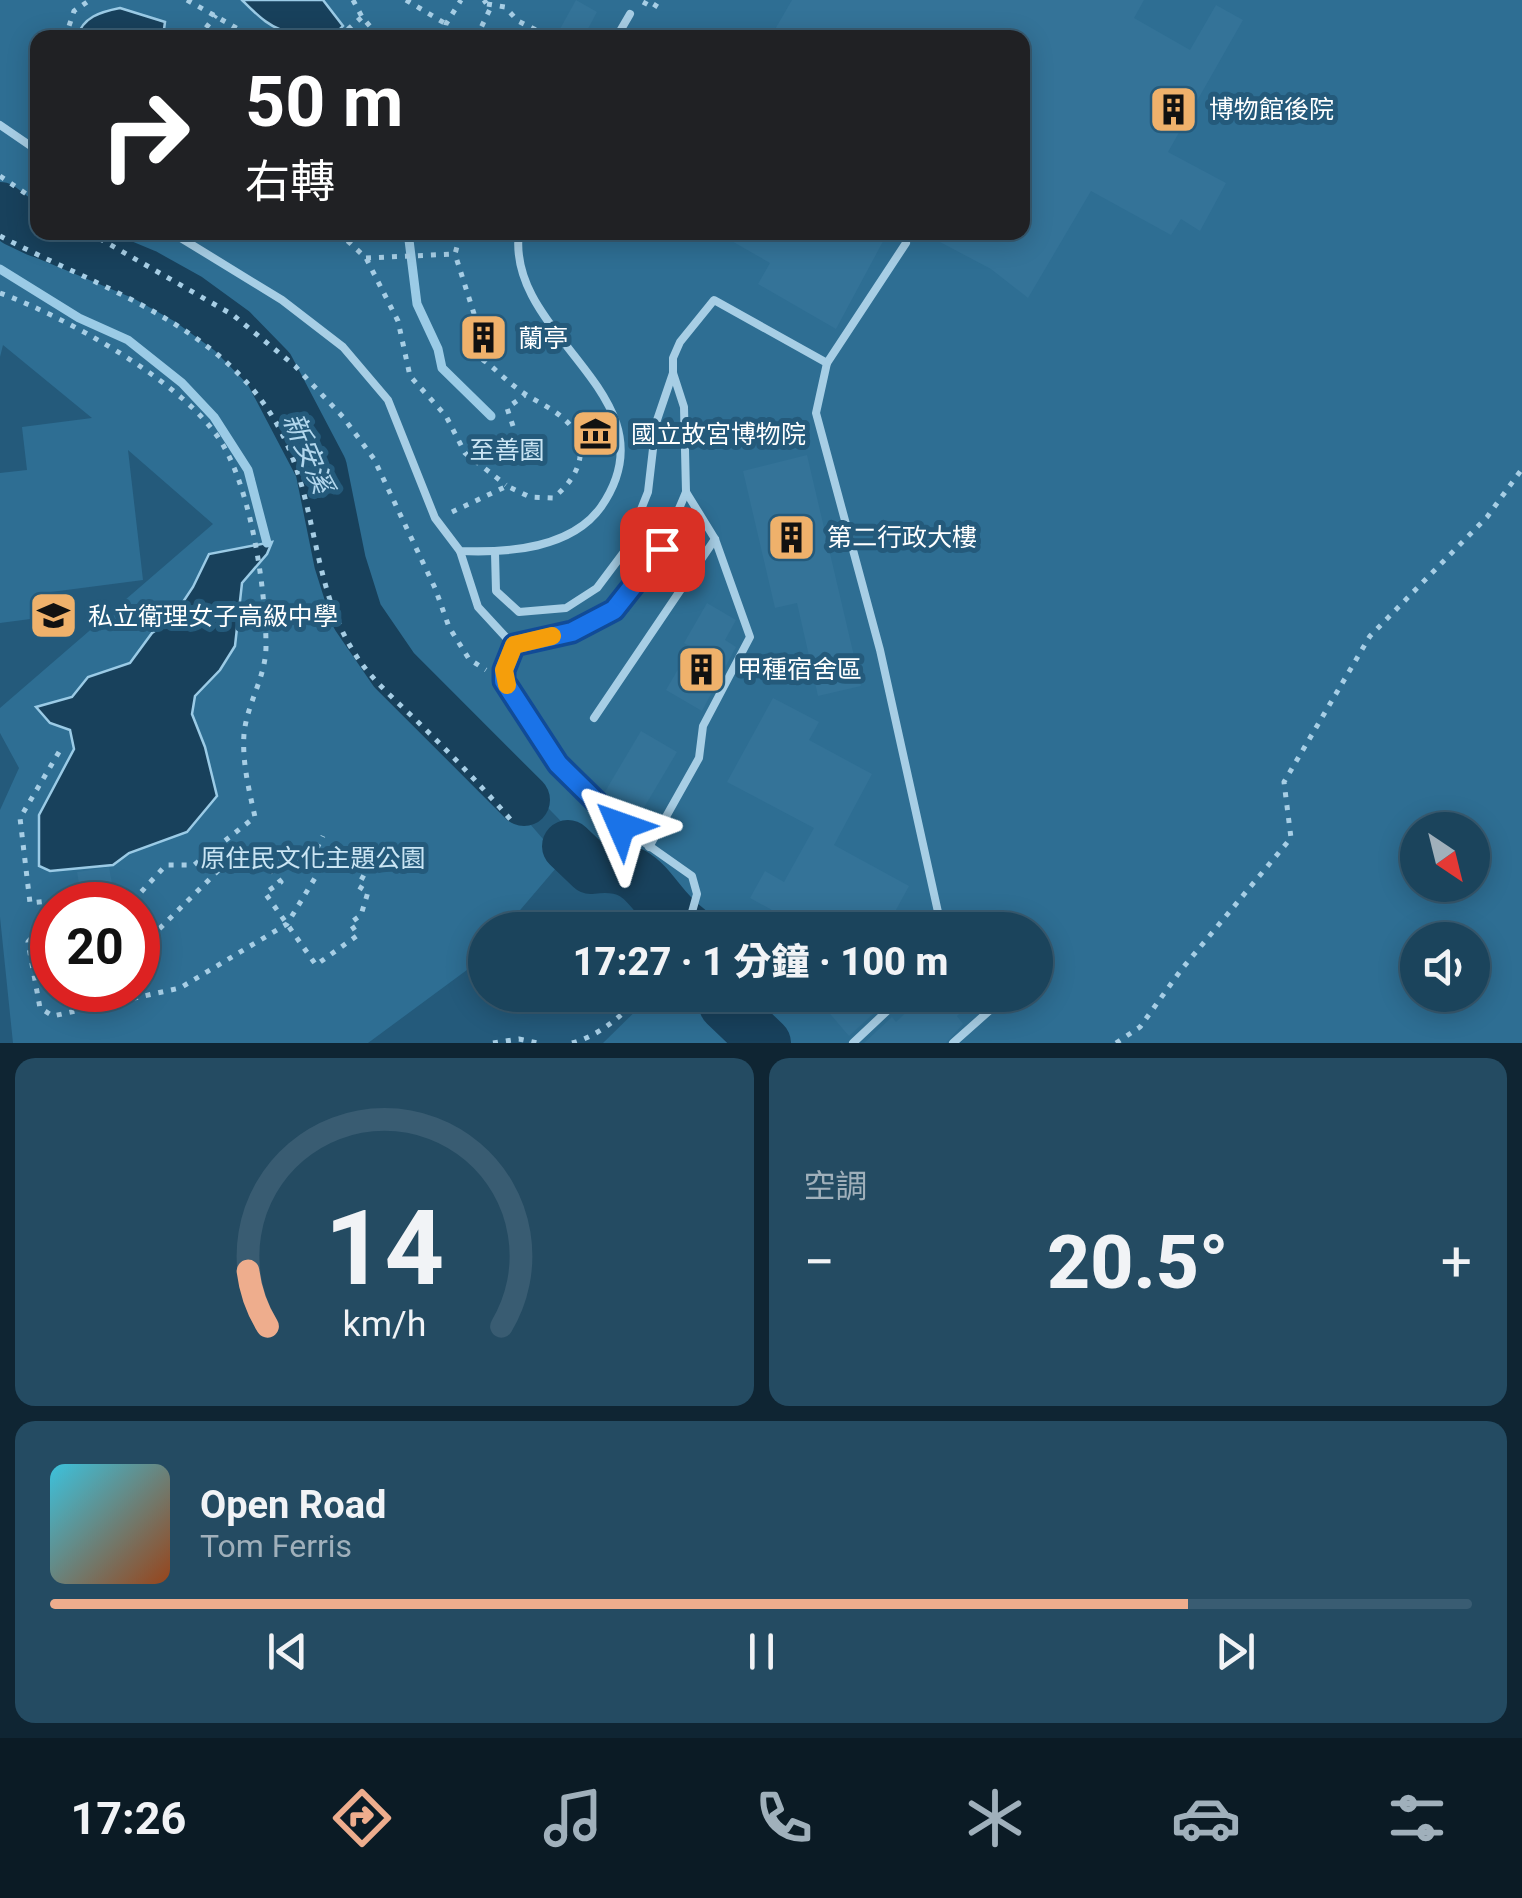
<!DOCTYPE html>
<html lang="zh-TW">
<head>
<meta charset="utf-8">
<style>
  body { margin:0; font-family:Roboto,"Noto Sans TC",sans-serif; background:#244b62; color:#f1f3f6; height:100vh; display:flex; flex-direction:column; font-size:38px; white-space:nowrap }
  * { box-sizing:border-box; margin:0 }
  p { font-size:32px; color:#a0b0bb }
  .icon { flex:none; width:55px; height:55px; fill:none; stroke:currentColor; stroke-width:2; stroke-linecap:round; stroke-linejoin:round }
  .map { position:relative; height:1043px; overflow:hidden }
  .sheet { display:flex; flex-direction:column; gap:15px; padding:15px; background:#0f2533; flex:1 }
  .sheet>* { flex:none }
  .guide { position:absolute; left:30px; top:30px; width:1000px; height:210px; border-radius:20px; box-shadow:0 5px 25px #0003,0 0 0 2px #395c72; background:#202124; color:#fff; overflow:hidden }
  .needle { width:65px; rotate:145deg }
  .controls { position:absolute; left:1400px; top:812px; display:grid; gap:20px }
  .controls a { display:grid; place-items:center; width:90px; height:90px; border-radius:50%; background:#1b445c; box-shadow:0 5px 25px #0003,0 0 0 2px #395c72; font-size:50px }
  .speed { position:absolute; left:30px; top:882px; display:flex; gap:20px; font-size:50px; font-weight:700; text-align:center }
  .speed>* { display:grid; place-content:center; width:130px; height:130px; border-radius:50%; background:#1b445c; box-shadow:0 5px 25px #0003,0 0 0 2px #395c72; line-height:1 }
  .speed .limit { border:15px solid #d22; background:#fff; color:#111 }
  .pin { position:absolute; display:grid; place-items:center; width:85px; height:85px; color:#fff; margin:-42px; border-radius:20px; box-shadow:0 5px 15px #0006 }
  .me { position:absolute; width:110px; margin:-55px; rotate:313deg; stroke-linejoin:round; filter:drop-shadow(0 0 8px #0008) }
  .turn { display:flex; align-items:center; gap:35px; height:210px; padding:0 50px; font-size:45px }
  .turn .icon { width:130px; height:130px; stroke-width:2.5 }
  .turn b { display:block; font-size:70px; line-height:85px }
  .big { font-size:75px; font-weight:800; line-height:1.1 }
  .sheet .tile { flex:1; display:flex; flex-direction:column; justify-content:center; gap:15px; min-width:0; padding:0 35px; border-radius:20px; background:#244b62 }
  .sheet .dial { align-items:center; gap:0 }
  .dial svg { height:260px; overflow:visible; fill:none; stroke:#395c72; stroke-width:7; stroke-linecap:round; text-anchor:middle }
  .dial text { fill:#f1f3f6; stroke:none }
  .song { display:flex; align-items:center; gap:30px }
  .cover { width:120px; height:120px; border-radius:15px; background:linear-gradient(135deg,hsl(190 70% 55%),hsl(20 70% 35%)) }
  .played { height:10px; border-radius:5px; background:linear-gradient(90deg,#eead8d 80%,#395c72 80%) }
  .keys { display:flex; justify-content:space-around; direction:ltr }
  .heat { display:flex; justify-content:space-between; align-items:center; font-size:55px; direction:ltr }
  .sheet .tiles { flex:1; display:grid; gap:15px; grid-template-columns:1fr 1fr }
  .tile:last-child { grid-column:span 2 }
  .trip { position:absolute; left:468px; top:912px; width:585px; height:100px; border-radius:50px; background:#1b445c; box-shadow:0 5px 25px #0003,0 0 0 2px #395c72; font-weight:800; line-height:100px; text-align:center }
  .tabs { display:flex; height:160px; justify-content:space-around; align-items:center; background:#0b1b25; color:#a0b0bb }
  .tabs .icon { width:70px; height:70px }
  .tabs .on { color:#eead8d }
  .tabs b { font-size:45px; color:#f1f3f6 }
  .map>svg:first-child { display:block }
  .green { fill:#2e6e93; fill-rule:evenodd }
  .water { fill:#18415c; stroke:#9bcbe6; stroke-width:2.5 }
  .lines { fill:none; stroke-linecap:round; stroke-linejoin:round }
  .stream { stroke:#9bcbe6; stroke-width:9 }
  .river { stroke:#18415c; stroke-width:52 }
  .building { fill:#347398 }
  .path { stroke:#a7cee5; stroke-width:5; stroke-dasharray:5 8; stroke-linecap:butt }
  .service { stroke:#a7cee5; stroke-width:8 }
  .route-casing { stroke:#114b97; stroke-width:25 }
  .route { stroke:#1a73e8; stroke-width:18 }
  .slow { stroke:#f59e0b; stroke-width:18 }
  .labels { text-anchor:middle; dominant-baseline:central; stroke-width:10; stroke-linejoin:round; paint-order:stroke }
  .poi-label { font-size:25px; fill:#fff; stroke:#245a7b; text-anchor:start }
  .park-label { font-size:25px; fill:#cae5f4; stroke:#245a7b }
  .water-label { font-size:28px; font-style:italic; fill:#b2d7ed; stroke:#245a7b }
</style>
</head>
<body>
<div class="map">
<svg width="1522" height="1043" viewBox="0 0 1522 1043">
  <rect width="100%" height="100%" fill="#245a7b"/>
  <g class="green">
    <path d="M0,0H1522V1043H603L652,995H1035V930H677L684,903L681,898L627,848H587L415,671L374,611L340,473L292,374L166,285L76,233L1022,232V38H38L37,210L0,183ZM1418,830H1472V885H1418ZM1418,940H1472V995H1418Z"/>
    <path d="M0,224L172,312L256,376L295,438L316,501L339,611L379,672L493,781L562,861L503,930H485V952L475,964L368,1043H13L0,917V810L19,768L0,733V708L213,524L128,450L143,580L51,592L53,616L0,623V473L27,470L22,427L92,418L3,345L0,357ZM52,905H138V990H52Z"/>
  </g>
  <g class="water">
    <path d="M242,0H323L343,26L335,34C320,26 308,33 292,32C272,31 255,13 242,0Z"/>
    <path d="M120,8L165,22L163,37H77C83,17 100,12 120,8Z"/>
    <polygon points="272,542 267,554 242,583 235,646 220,670 195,696 192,714 205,747 217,796 187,832 129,853 113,865 50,871 39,866 39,815 74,749 70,730 50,723 36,707 72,697 88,677 130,663 152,633 171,620 193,587 209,554"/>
  </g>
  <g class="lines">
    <g class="stream">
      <polyline points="408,232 417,304 438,349 442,368 491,416"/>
      <polyline points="0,269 79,318 128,340 182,383 214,417 248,470 267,543"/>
    </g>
    <g class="river">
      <polyline points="0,208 17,221 38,231"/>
      <polyline points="42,232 145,275 188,299 232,331 269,369 321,468 340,562 357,616 394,670 524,800"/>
      <path d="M568,846L591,868C650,860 648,901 689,930"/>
      <polyline points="721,995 725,1005 765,1043"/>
    </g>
  </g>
  <g class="building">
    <polygon points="576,0 597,12 583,38 555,38"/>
    <polygon points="792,0 1144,0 1134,18 1190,50 1216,5 1243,20 1168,152 1226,183 1200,231 1181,219 1171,235 1091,191 1028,298 991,269 921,232 1022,232 1022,38 770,38"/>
    <polygon points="716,232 888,232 836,329 758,284 770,263"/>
    <circle cx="484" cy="338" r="14"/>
    <polygon points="807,455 861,686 818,696 797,603 775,608 743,471"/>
    <polygon points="707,603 736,620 725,640 736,647 702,711 666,690 691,647 684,643"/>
    <polygon points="773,698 819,722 809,740 872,774 834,845 909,886 885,930 808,930 750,898 765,871 784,882 814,828 727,782"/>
    <polygon points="641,731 677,752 639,816 603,795"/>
    <polygon points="109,867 113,889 81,894 77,872"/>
    <polygon points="814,995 873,995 882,1006 849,1036"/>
    <polygon points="924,995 970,995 972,1001 957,1016 963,1024 946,1043 864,1043 892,1017 896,1022"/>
  </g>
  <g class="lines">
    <g class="path">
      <polyline points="187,0 254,38"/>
      <polyline points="353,0 362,17 380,38"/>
      <polyline points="406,0 446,24"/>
      <polyline points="643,2 654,8 659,0"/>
      <polyline points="487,4 505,7 518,21 550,37"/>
      <polyline points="65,38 74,11 90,0"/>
      <polyline points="198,38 216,15"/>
      <polyline points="338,38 362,17"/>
      <polyline points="443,38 446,24 461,0"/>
      <polyline points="476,38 490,9 484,0"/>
      <polyline points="0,176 38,202"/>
      <polyline points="88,232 233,315 295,366 343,417 374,459 435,588 449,627 469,659 486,670"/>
      <polyline points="338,232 366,258 398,321 410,376 446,416 465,453 506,485"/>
      <path d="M0,236C109,293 247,332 293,459C317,523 317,595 355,654C372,681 399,703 422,726C453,756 482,787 511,820L513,817"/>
      <polyline points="366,258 455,254"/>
      <path d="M0,293C65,317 174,377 215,433C250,478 266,589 266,646C266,677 247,703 244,734C242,762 249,790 255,817L194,865H166L131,903L123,905"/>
      <polyline points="513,426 507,408 525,395"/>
      <path d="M452,512L507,486L530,497L553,498C580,477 593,444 564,419C551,407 532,400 518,389C500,376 488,360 468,351L463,338L468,325L476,320L455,254L461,232"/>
      <polyline points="59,752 20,818 30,903 92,896 95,905"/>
      <polyline points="230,859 248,870 263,859 281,882 265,893 316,965 358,935 350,923 361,915 368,892 358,886 366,871 317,849"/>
      <polyline points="311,860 323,836"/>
      <polyline points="52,925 40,928 28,942 40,1008 53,1016 180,988 287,924 329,855"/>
      <polyline points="138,942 150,938 230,859 213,851"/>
      <polyline points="493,1043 519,1039 538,1043"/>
      <path d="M572,1043C601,1035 621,1016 641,995"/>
      <polyline points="1116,1043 1140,1027 1181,970 1291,838 1284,782 1370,636 1487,517 1522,469"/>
    </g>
    <g class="service">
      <polyline points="616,38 630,14"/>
      <polyline points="0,125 38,151"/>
      <path d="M171,232L282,300L343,347L388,400L435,518L460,551C508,553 571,549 601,507C678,396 505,338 519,232"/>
      <polyline points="827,363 816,413 880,650 942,930"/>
      <path d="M460,551L478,607L513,645C533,640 556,638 575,630C636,603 662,551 686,492"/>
      <polyline points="495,553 496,591 519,612 566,608 597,588 624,552 648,492 656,423 673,373"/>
      <polyline points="513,645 504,670 505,681 558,765 621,826 692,876 697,894 687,930"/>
      <polyline points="594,718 715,539"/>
      <polyline points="649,847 699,758 703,726 750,637 715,539 686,492 684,407 673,373 673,358 680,342 714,300 827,363 906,243"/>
      <polyline points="853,1043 904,995"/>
      <polyline points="953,1043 989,1011 977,995"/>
    </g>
  </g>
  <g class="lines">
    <defs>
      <polyline id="route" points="621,826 558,764 504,681 504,670 514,645 572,632 614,610 662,549"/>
    </defs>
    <use href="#route" class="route-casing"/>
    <use href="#route" class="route"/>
    <polyline class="slow" points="507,685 504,670 514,645 552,636"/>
  </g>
  <defs>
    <symbol id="building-square" viewBox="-11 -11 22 22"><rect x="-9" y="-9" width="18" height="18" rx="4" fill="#efb16b" stroke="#245a7b"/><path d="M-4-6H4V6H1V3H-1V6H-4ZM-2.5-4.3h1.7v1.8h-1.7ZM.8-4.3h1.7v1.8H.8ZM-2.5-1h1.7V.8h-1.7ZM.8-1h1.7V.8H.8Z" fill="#111"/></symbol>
    <symbol id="museum-square" viewBox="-11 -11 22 22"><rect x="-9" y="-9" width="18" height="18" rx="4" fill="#efb16b" stroke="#245a7b"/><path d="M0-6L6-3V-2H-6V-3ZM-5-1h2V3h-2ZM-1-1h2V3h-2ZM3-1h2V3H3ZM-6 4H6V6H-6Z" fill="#111"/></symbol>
    <symbol id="school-square" viewBox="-11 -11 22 22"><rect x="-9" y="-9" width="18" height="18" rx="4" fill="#efb16b" stroke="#245a7b"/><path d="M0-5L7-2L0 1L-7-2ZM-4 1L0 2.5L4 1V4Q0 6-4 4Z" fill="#111"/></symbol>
  </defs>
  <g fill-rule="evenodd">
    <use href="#building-square" x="1146" y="82" width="55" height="55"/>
    <use href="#building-square" x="456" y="310" width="55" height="55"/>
    <use href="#museum-square" x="568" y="406" width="55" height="55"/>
    <use href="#building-square" x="764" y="510" width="55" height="55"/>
    <use href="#school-square" x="26" y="588" width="55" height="55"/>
    <use href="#building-square" x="674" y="642" width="55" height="55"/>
  </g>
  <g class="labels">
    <g class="poi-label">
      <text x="1209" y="109">博物館後院</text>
      <text x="518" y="338">蘭亭</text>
      <text x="631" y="434">國立故宮博物院</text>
      <text x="827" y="537">第二行政大樓</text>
      <text x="88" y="616">私立衛理女子高級中學</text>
      <text x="737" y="669">甲種宿舍區</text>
    </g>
    <g class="park-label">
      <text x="507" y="450">至善園</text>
      <text x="313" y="858">原住民文化主題公園</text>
    </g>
    <g class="water-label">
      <text transform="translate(308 453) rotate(67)">新安溪</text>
    </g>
  </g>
</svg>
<div class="controls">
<a><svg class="needle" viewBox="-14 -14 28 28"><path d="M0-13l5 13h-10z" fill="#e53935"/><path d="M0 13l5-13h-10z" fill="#a0b0bb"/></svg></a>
<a><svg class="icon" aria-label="sound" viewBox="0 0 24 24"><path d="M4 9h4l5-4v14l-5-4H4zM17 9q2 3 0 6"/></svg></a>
</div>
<div class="speed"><div class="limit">20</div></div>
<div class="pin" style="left:662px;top:549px;background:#d93025"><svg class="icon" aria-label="arrive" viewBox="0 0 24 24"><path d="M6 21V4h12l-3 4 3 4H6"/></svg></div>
<svg class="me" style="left:621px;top:826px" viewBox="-20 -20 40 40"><path d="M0-17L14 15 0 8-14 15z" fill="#1a73e8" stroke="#fff" stroke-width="4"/></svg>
<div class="trip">17:27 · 1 分鐘 · 100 m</div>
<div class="guide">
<div class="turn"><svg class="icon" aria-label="right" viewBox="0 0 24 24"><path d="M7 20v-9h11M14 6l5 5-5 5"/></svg><div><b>50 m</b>右轉</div></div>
</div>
</div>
<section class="sheet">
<div class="tiles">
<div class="tile dial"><svg viewBox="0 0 100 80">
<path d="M14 69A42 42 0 1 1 86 69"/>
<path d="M14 69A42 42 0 0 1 8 52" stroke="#eead8d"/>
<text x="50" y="56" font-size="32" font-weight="700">14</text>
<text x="50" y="72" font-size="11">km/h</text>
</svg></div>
<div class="tile"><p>空調</p>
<div class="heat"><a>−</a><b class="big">20.5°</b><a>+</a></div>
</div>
<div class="tile">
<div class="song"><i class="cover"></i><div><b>Open Road</b><p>Tom Ferris</p></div></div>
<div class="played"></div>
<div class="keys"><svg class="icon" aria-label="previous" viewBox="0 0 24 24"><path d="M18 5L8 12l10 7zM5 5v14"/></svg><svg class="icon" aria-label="pause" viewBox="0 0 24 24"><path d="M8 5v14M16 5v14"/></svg><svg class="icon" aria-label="next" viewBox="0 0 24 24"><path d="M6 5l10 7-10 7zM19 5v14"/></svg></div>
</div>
</div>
</section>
<nav class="tabs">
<b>17:26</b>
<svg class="icon on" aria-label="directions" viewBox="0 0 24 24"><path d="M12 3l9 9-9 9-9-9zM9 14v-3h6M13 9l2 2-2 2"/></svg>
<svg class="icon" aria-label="music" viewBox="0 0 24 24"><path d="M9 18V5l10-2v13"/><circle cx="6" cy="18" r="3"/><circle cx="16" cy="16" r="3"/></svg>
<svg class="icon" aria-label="phone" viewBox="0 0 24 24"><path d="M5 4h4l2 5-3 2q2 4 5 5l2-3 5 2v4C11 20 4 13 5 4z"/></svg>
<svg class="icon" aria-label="climate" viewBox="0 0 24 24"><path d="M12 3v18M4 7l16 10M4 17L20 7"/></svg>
<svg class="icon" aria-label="car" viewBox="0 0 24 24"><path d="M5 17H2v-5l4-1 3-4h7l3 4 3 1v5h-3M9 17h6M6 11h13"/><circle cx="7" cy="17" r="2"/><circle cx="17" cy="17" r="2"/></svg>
<svg class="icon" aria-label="filters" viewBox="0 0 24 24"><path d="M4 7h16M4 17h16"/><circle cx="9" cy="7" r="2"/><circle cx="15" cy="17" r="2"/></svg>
</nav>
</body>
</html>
